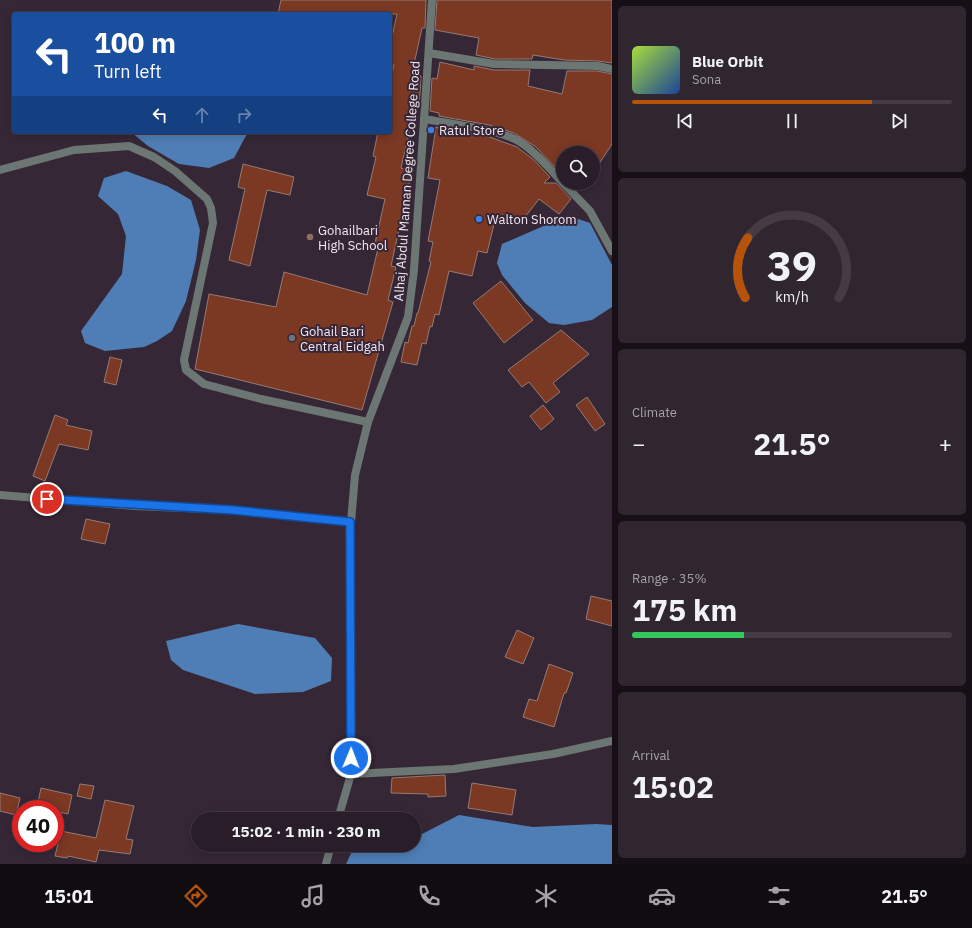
<!DOCTYPE html>
<html lang="en">
<head>
<meta charset="utf-8">
<style>
  body { margin:0; font-family:"IBM Plex Sans",sans-serif; background:#302630; color:#f1f3f6; height:100vh; display:flex; flex-direction:column; font-size:15px; white-space:nowrap }
  * { box-sizing:border-box; margin:0 }
  p { font-size:13px; color:#a5a2a8 }
  .icon { flex:none; width:22px; height:22px; fill:none; stroke:currentColor; stroke-width:2; stroke-linecap:round; stroke-linejoin:round }
  .map { position:relative; flex:1; overflow:hidden }
  .details { display:flex; flex-direction:column; gap:6px; padding:6px; background:#161016; width:360px }
  .details>* { flex:none }
  .guide { position:absolute; left:12px; top:12px; width:380px; height:122px; border-radius:4px; box-shadow:0 2px 10px #0003,0 0 0 1px #443b45; background:#1a4fa0; color:#fff; overflow:hidden }
  .fabs { position:absolute; left:556px; top:146px; display:grid; gap:8px }
  .fabs a { display:grid; place-items:center; width:44px; height:44px; border-radius:50%; background:#281d28; box-shadow:0 2px 10px #0003,0 0 0 1px #443b45; font-size:20px }
  .speed { position:absolute; left:12px; top:800px; display:flex; gap:8px; font-size:20px; font-weight:700; text-align:center }
  .speed>* { display:grid; place-content:center; width:52px; height:52px; border-radius:50%; background:#281d28; box-shadow:0 2px 10px #0003,0 0 0 1px #443b45; line-height:1 }
  .speed .limit { border:6px solid #d22; background:#fff; color:#111 }
  .pin { position:absolute; display:grid; place-items:center; width:34px; height:34px; color:#fff; margin:-17px; border:2px solid #fff; border-radius:50%; box-shadow:0 1px 4px #0007 }
  .me { position:absolute; width:44px; margin:-22px; rotate:1deg; stroke-linejoin:round; filter:drop-shadow(0 0 3px #0008) }
  .turn { display:flex; align-items:center; gap:14px; height:84px; padding:0 16px; font-size:18px }
  .turn .icon { width:52px; height:52px; stroke-width:2.5 }
  .turn b { display:block; font-size:28px; line-height:34px }
  .lanes { display:flex; align-items:center; height:38px; padding:0 16px; background:#0003; justify-content:center; gap:20px; direction:ltr }
  .lanes .off { opacity:.35 }
  .big { font-size:30px; font-weight:700; line-height:1.1 }
  .details .widget { flex:1; display:flex; flex-direction:column; justify-content:center; gap:6px; min-width:0; padding:0 14px; border-radius:6px; background:#302630 }
  .details .dial { align-items:center; gap:0 }
  .dial svg { height:104px; overflow:visible; fill:none; stroke:#443b45; stroke-width:7; stroke-linecap:round; text-anchor:middle }
  .dial text { fill:#f1f3f6; stroke:none }
  .song { display:flex; align-items:center; gap:12px }
  .cover { width:48px; height:48px; border-radius:6px; background:linear-gradient(135deg,hsl(80 70% 55%),hsl(220 70% 35%)) }
  .played { height:4px; border-radius:2px; background:linear-gradient(90deg,#b45309 75%,#443b45 75%) }
  .keys { display:flex; justify-content:space-around; direction:ltr }
  .heat { display:flex; justify-content:space-between; align-items:center; font-size:22px; direction:ltr }
  .charge { height:6px; border-radius:3px; background:linear-gradient(90deg,#34c759 35%,#443b45 0) }
  .trip { position:absolute; left:191px; top:812px; width:230px; height:40px; border-radius:20px; background:#281d28; box-shadow:0 2px 10px #0003,0 0 0 1px #443b45; font-weight:700; line-height:40px; text-align:center }
  .dock { display:flex; height:64px; justify-content:space-around; align-items:center; background:#100c10; color:#a5a2a8 }
  .dock .icon { width:28px; height:28px }
  .dock .selected { color:#b45309 }
  .dock b { font-size:18px; color:#f1f3f6 }
  main { display:flex; flex:1; min-height:0 }
  .map>svg:first-child { display:block }
  .water { fill:#4e7eb5 }
  .building { fill:#7b3823; stroke:#957b73 }
  .lines { fill:none; stroke-linecap:round; stroke-linejoin:round }
  .minor { stroke:#6c7773; stroke-width:8 }
  .tertiary { stroke:#6c7773; stroke-width:8 }
  .route-casing { stroke:#114b97; stroke-width:10 }
  .route { stroke:#1a73e8; stroke-width:7 }
  .shop-dot { fill:#3f7fe0; stroke:#362736; stroke-width:1.5 }
  .education-dot { fill:#8d6e63; stroke:#362736; stroke-width:1.5 }
  .worship-dot { fill:#6b7280; stroke:#362736; stroke-width:1.5 }
  .labels { text-anchor:middle; dominant-baseline:central; stroke-width:4; stroke-linejoin:round; paint-order:stroke }
  .poi-label { font-size:13px; fill:#f1e7f1; stroke:#362736; text-anchor:start }
  .street-label { font-size:13px; fill:#f1e7f1; stroke:#362736 }
</style>
</head>
<body>
<main>
<div class="map">
<svg width="612" height="864" viewBox="0 0 612 864">
  <rect width="100%" height="100%" fill="#362736"/>
  <g class="water">
    <polygon points="131,132 248,132 234,158 209,168 179,164 148,146"/>
    <polygon points="126,171 167,186 191,200 200,230 196,260 186,301 172,331 157,341 144,347 105,351 85,343 81,331 122,274 126,236 118,214 98,196 104,178"/>
    <polygon points="572,217 590,223 612,265 612,307 592,320 564,325 549,323 525,303 502,275 497,263 502,244 555,221"/>
    <polygon points="238,624 315,638 332,658 331,681 303,692 255,694 183,670 171,660 166,641"/>
    <polygon points="459,815 533,827 596,824 612,825 612,864 346,864 355,845 414,845 414,834 422,834"/>
  </g>
  <g class="building">
    <polygon points="281,0 426,0 425,28 422,28 412,73 421,76 419,108 415,107 401,168 412,171 391,266 396,267 388,300 393,302 362,410 195,369 209,294 276,307 284,272 367,295 379,244 375,243 385,199 367,195 376,157 373,156 378,132 390,132 390,82 394,65 390,64 390,46 397,14 278,14"/>
    <polygon points="437,0 612,0 612,63 598,61 564,60 533,55 532,59 495,59 476,55 479,38 435,30"/>
    <polygon points="440,62 474,70 474,66 494,70 530,70 528,86 562,94 567,71 597,71 612,74 612,144 593,173 593,153 563,153 563,163 557,169 536,147 514,133 489,125 439,116 439,113 430,111 432,78 437,79"/>
    <polygon points="436,127 487,136 517,147 534,160 550,177 544,183 556,183 571,199 559,214 539,199 522,221 516,217 510,226 496,216 487,253 478,251 472,276 449,271 439,315 435,314 432,327 430,326 426,344 422,343 417,365 401,362 405,342 408,343 412,326 414,326 417,313 418,313 431,262 429,261 433,242 428,241 440,180 428,178"/>
    <polygon points="243,164 294,177 290,195 267,190 250,266 229,260 245,189 238,187"/>
    <polygon points="501,281 533,320 504,343 473,303"/>
    <polygon points="561,330 589,354 553,383 560,392 546,403 529,382 522,387 508,370"/>
    <polygon points="110,357 122,360 116,385 104,382"/>
    <polygon points="587,397 605,424 595,431 576,405"/>
    <polygon points="543,405 554,419 541,430 530,416"/>
    <polygon points="55,415 68,420 66,425 92,431 88,450 59,444 45,481 33,476"/>
    <polygon points="86,519 110,524 105,544 81,539"/>
    <polygon points="591,596 612,601 612,626 586,619"/>
    <polygon points="517,630 534,638 523,664 505,657"/>
    <polygon points="549,664 573,673 566,693 564,693 554,727 523,717 529,699 537,701"/>
    <polygon points="445,775 446,796 428,797 428,794 391,793 392,778"/>
    <polygon points="472,783 516,790 512,815 468,808"/>
    <polygon points="80,784 94,786 91,799 77,796"/>
    <polygon points="41,788 72,795 68,814 55,811 55,809 37,807"/>
    <polygon points="0,793 20,798 16,815 0,811"/>
    <polygon points="105,800 134,806 126,839 133,840 130,854 99,850 96,862 68,856 67,858 55,856 61,831 96,838"/>
  </g>
  <g class="lines">
    <g class="minor">
      <polyline points="429,53 494,64 598,66 612,69"/>
      <polyline points="0,170 74,150 129,146 154,157 175,171 207,199 211,208 213,223 184,360 186,370 204,384 261,399 368,422"/>
      <polyline points="0,495 135,506 233,510 351,522"/>
      <polyline points="351,774 454,769 553,754 612,741"/>
    </g>
    <g class="tertiary">
      <path d="M424,119C448,123 502,130 520,142C537,153 550,169 563,183"/>
      <polyline points="563,183 590,211 612,251"/>
      <polyline points="338,819 351,774 351,522 355,475 368,422 408,317 414,270 432,0"/>
      <polyline points="326,864 331,845"/>
    </g>
  </g>
  <g class="lines">
    <defs>
      <polyline id="route" points="47,499 233,510 350,522 351,758"/>
    </defs>
    <use href="#route" class="route-casing"/>
    <use href="#route" class="route"/>
  </g>
  <g class="shop-dot">
    <circle cx="431" cy="130" r="4"/>
    <circle cx="479" cy="219" r="4"/>
  </g>
  <circle class="education-dot" cx="310" cy="237" r="4"/>
  <circle class="worship-dot" cx="292" cy="338" r="4"/>
  <g class="labels">
    <g class="poi-label">
      <text x="439" y="130">Ratul Store</text>
      <text x="487" y="219">Walton Shorom</text>
      <text x="318" y="230">Gohailbari<tspan x="318" dy="15">High School</tspan></text>
      <text x="300" y="331">Gohail Bari<tspan x="300" dy="15">Central Eidgah</tspan></text>
    </g>
    <g class="street-label">
      <text transform="translate(407 181) rotate(-86)">Alhaj Abdul Mannan Degree College Road</text>
    </g>
  </g>
</svg>
<div class="fabs">
<a><svg class="icon" aria-label="search" viewBox="0 0 24 24"><circle cx="10" cy="10" r="6"/><path d="M15 15l6 6"/></svg></a>
</div>
<div class="speed"><div class="limit">40</div></div>
<div class="pin" style="left:47px;top:499px;background:#d93025"><svg class="icon" aria-label="arrive" viewBox="0 0 24 24"><path d="M6 21V4h12l-3 4 3 4H6"/></svg></div>
<svg class="me" style="left:351px;top:758px" viewBox="-20 -20 40 40"><circle r="17" fill="#1a73e8" stroke="#fff" stroke-width="3"/><path d="M0-11L8 9 0 5-8 9z" fill="#fff"/></svg>
<div class="trip">15:02 · 1 min · 230 m</div>
<div class="guide">
<div class="turn"><svg class="icon" aria-label="left" viewBox="0 0 24 24"><path d="M17 20v-9H6M10 6l-5 5 5 5"/></svg><div><b>100 m</b>Turn left</div></div>
<div class="lanes"><svg class="icon" aria-label="left" viewBox="0 0 24 24"><path d="M17 20v-9H6M10 6l-5 5 5 5"/></svg><svg class="icon off" aria-label="ahead" viewBox="0 0 24 24"><path d="M12 20V5M6 11l6-6 6 6"/></svg><svg class="icon off" aria-label="right" viewBox="0 0 24 24"><path d="M7 20v-9h11M14 6l5 5-5 5"/></svg></div>
</div>
</div>
<section class="details">
<div class="widget">
<div class="song"><i class="cover"></i><div><b>Blue Orbit</b><p>Sona</p></div></div>
<div class="played"></div>
<div class="keys"><svg class="icon" aria-label="previous" viewBox="0 0 24 24"><path d="M18 5L8 12l10 7zM5 5v14"/></svg><svg class="icon" aria-label="pause" viewBox="0 0 24 24"><path d="M8 5v14M16 5v14"/></svg><svg class="icon" aria-label="next" viewBox="0 0 24 24"><path d="M6 5l10 7-10 7zM19 5v14"/></svg></div>
</div>
<div class="widget dial"><svg viewBox="0 0 100 80">
<path d="M14 69A42 42 0 1 1 86 69"/>
<path d="M14 69A42 42 0 0 1 16 23" stroke="#b45309"/>
<text x="50" y="56" font-size="32" font-weight="700">39</text>
<text x="50" y="72" font-size="11">km/h</text>
</svg></div>
<div class="widget"><p>Climate</p>
<div class="heat"><a>−</a><b class="big">21.5°</b><a>+</a></div>
</div>
<div class="widget"><p>Range · 35%</p><b class="big">175 km</b><div class="charge"></div></div>
<div class="widget"><p>Arrival</p><b class="big">15:02</b></div>
</section>
</main>
<nav class="dock">
<b>15:01</b>
<svg class="icon selected" aria-label="directions" viewBox="0 0 24 24"><path d="M12 3l9 9-9 9-9-9zM9 14v-3h6M13 9l2 2-2 2"/></svg>
<svg class="icon" aria-label="music" viewBox="0 0 24 24"><path d="M9 18V5l10-2v13"/><circle cx="6" cy="18" r="3"/><circle cx="16" cy="16" r="3"/></svg>
<svg class="icon" aria-label="phone" viewBox="0 0 24 24"><path d="M5 4h4l2 5-3 2q2 4 5 5l2-3 5 2v4C11 20 4 13 5 4z"/></svg>
<svg class="icon" aria-label="climate" viewBox="0 0 24 24"><path d="M12 3v18M4 7l16 10M4 17L20 7"/></svg>
<svg class="icon" aria-label="car" viewBox="0 0 24 24"><path d="M5 17H2v-5l4-1 3-4h7l3 4 3 1v5h-3M9 17h6M6 11h13"/><circle cx="7" cy="17" r="2"/><circle cx="17" cy="17" r="2"/></svg>
<svg class="icon" aria-label="filters" viewBox="0 0 24 24"><path d="M4 7h16M4 17h16"/><circle cx="9" cy="7" r="2"/><circle cx="15" cy="17" r="2"/></svg>
<b>21.5°</b>
</nav>
</body>
</html>
